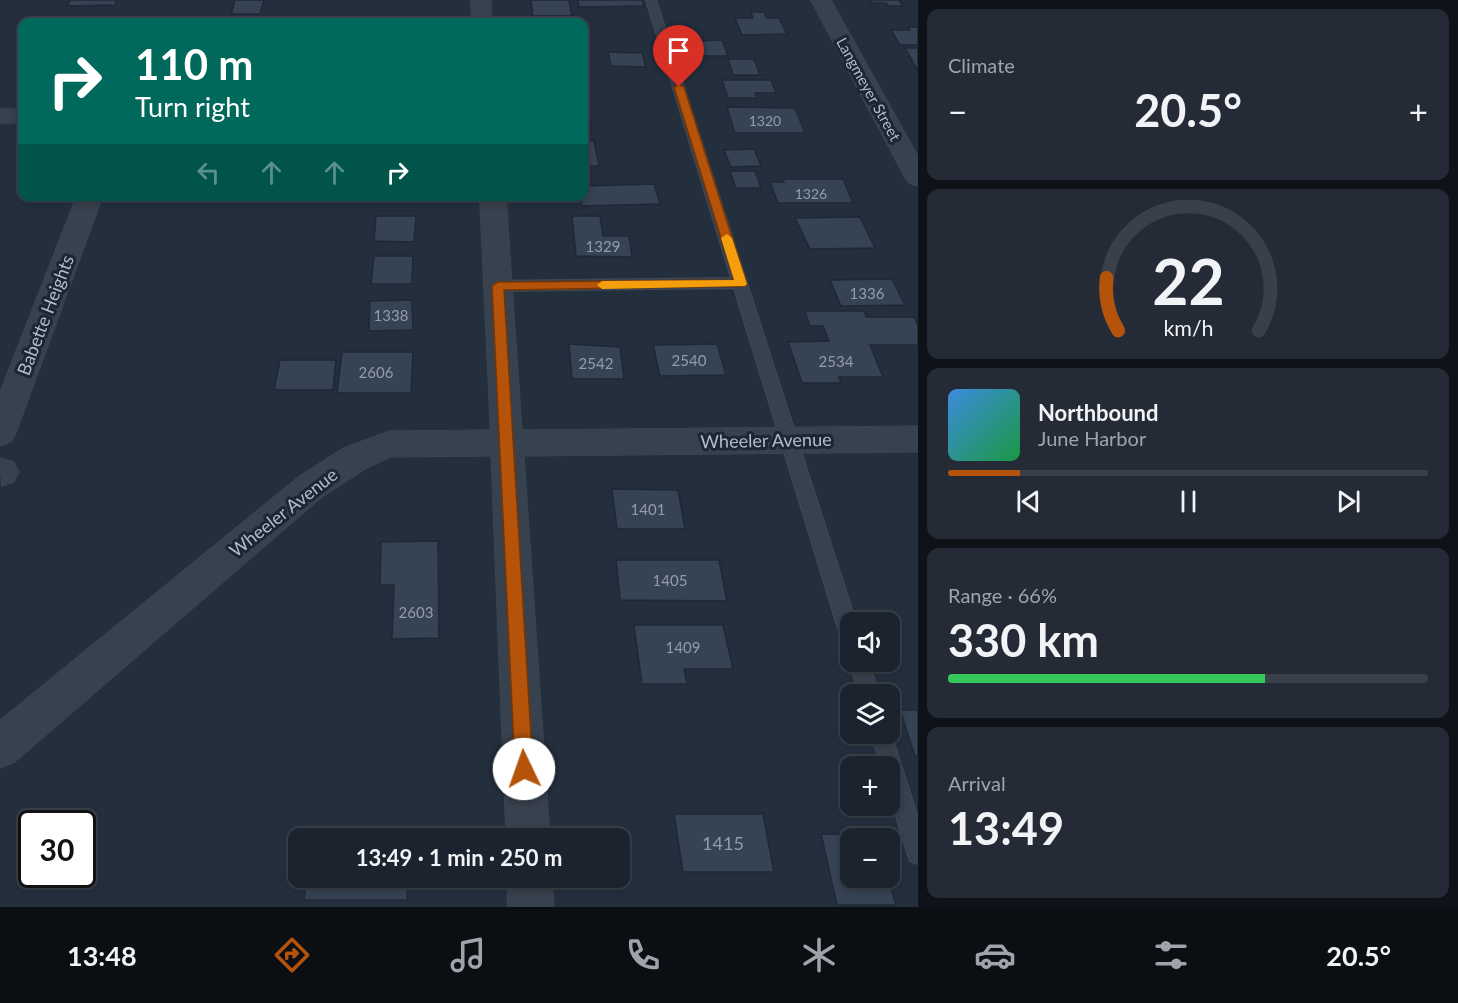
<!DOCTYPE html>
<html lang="en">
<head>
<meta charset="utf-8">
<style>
  body { margin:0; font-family:Lato,sans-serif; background:#242b36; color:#f1f3f6; height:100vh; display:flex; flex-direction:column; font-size:22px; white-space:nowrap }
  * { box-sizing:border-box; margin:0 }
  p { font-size:20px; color:#a0a4aa }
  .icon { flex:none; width:33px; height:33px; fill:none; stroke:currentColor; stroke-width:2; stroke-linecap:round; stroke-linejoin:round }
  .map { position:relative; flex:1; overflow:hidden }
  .panel { display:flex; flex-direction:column; gap:9px; padding:9px; background:#0f1319; width:540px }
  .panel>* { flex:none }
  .hud { position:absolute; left:18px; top:18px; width:570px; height:183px; border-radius:12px; box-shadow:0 3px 9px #0003,0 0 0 2px #39404a; background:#00695c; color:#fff; overflow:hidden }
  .fabs { position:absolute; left:840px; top:612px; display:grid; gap:12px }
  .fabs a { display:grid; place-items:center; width:60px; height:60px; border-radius:12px; background:#1b232e; box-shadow:0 3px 9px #0003,0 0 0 2px #39404a; font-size:30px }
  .speed { position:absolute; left:18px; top:810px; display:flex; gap:12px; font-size:30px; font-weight:700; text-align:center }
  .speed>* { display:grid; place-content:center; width:78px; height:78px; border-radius:50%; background:#1b232e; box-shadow:0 3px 9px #0003,0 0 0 2px #39404a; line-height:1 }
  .speed .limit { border:3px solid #111; border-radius:9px; background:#fff; color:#111 }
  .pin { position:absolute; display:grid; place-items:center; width:51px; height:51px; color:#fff; margin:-62px -26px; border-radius:50% 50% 50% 0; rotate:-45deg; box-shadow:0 0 6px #0007 }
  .pin .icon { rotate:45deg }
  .me { position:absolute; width:66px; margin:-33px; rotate:357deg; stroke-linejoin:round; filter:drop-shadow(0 0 4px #0008) }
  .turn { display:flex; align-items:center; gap:21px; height:126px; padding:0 18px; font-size:27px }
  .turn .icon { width:78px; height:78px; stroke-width:2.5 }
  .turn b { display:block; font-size:42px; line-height:51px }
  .lanes { display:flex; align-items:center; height:57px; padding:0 18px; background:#0003; justify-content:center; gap:30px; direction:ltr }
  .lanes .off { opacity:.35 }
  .big { font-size:45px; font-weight:700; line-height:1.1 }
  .panel .card { flex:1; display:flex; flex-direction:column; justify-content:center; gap:9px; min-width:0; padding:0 21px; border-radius:12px; background:#242b36 }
  .panel .dial { align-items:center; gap:0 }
  .dial svg { height:156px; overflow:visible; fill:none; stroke:#39404a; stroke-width:7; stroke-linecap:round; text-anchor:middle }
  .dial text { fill:#f1f3f6; stroke:none }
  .song { display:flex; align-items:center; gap:18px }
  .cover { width:72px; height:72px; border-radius:9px; background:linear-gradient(135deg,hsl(210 70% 55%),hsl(140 70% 35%)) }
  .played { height:6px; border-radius:3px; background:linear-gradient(90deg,#b45309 15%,#39404a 15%) }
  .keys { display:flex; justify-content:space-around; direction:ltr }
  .heat { display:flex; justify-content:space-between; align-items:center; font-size:33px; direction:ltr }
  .charge { height:9px; border-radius:4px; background:linear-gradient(90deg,#34c759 66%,#39404a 0) }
  .trip { position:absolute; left:288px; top:828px; width:342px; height:60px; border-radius:12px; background:#1b232e; box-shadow:0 3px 9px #0003,0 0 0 2px #39404a; font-weight:700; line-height:60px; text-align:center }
  .tab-bar { display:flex; height:96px; justify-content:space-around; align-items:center; background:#0b0e12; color:#a0a4aa }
  .tab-bar .icon { width:42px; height:42px }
  .tab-bar .on { color:#b45309 }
  .tab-bar b { font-size:27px; color:#f1f3f6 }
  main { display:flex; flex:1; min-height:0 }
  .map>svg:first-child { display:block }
  .building { fill:#364354; stroke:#1f2835; stroke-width:1.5 }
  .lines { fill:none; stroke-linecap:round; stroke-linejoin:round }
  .lane-casing { stroke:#414a57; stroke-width:2 }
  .street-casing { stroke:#414a57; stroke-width:1 }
  .lane { fill:#38414e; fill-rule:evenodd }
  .street { fill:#38414e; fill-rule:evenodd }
  .route { fill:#b45309; stroke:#753606; stroke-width:1.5 }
  .slow { fill:#f59e0b }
  .labels { text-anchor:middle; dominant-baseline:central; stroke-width:6; stroke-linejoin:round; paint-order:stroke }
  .far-number-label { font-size:14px; fill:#929caa }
  .far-street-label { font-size:15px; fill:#b4bcc9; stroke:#1d2633 }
  .number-label { font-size:15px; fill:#929caa }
  .street-label { font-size:18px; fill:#b4bcc9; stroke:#1d2633 }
  .near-number-label { font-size:18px; fill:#929caa }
</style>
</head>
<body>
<main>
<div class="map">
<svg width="918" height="907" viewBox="0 0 918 907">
  <rect width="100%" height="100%" fill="#242f3e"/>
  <g class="building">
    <polygon points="70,0 117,0 115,5 67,6"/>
    <polygon points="235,0 264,0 260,14 231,14"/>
    <polygon points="531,0 569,0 572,16 533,16"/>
    <polygon points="578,0 642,0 644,6 579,7"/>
    <polygon points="870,0 899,0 903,6 888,6 886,3 872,3"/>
    <polygon points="751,12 764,12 767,18 779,18 787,34 742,35 735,18 753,18"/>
    <polygon points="908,27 918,27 918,45 900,45 891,30 910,30"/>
    <polygon points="722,40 728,56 703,56 697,41"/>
    <polygon points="905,48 918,48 918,71"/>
    <polygon points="608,52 642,53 646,67 611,66"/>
    <polygon points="728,59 754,59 760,75 733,75"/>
    <polygon points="722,80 771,80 776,93 755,93 757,98 728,98"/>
    <polygon points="727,107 795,108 805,133 735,133"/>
    <polygon points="584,110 588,110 591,134 584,134"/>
    <polygon points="584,141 594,141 599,166 584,166"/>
    <polygon points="754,149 761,166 731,167 724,150"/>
    <polygon points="730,171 755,171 761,188 736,188"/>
    <polygon points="783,179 843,179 853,203 778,203 770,182 784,182"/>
    <polygon points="654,184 660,204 582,206 580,196 584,196 584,186"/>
    <polygon points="378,196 415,196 415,202 377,202"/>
    <polygon points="376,216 416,216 414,242 374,241"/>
    <polygon points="572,216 600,216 603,236 629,236 632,257 576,256"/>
    <polygon points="860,217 875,248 810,249 795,218"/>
    <polygon points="374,256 413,256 412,284 371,284"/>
    <polygon points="892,279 905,305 841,306 830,280"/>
    <polygon points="412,300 413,330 369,331 370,301"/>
    <polygon points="805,311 864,311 866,317 914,317 918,325 918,345 870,345 883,377 839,377 841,383 802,383 788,342 829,341 823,326 810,326"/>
    <polygon points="569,344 620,347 624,379 572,379"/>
    <polygon points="717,344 726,375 660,376 653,345"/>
    <polygon points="342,352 413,352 411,393 337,393"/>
    <polygon points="280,360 336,360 333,390 274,390"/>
    <polygon points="612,489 678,490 685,529 617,529"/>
    <polygon points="438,541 439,638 392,639 394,585 380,585 381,542"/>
    <polygon points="616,560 719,560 727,601 620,600"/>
    <polygon points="634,625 723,625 733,669 684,669 687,684 642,684"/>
    <polygon points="900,710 918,710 918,756 915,756"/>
    <polygon points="674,814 763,814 774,872 683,872"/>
    <polygon points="409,832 409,838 310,838 310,833"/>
    <polygon points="821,834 877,835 878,838 850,838 850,878 888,878 896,905 837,905"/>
    <polygon points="306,878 408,878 407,900 304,900"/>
  </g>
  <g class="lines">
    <defs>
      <g id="lane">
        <polygon points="646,0 656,0 856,622 850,622 850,644 843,641 840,635 734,288 498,291 491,286 498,281 731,278"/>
        <polygon points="850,659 850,662 869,662 879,694 859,694 849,662"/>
        <polygon points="890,730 918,818 918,864 910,861 907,853 890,796 890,766 881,766 871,734 890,734"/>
      </g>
      <g id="street">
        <polygon points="471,0 491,0 492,22 472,22"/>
        <polygon points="811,0 831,0 918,156 918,186 909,183 905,178"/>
        <rect x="0" y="109" width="22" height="14"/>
        <polygon points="77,196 103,196 16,433 11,442 0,446 0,392"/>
        <polygon points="480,196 506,196 522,430 918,426 918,452 524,456 550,838 506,838 491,456 391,457 367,468 322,497 15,762 0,768 0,720 298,477 343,448 389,431 490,430"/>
        <polygon points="0,458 14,462 19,472 14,482 2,486"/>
        <polygon points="507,878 552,878 554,907 508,907"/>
      </g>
    </defs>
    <use href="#lane" class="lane-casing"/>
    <use href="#street" class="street-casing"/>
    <use href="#lane" class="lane"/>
    <use href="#street" class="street"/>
  </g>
  <polygon class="route" points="679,84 684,87 747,284 745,286 504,290 533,769 530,775 524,777 518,775 515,769 492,286 498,282 734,280 674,87"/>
  <polygon class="slow" points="727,234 732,238 747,284 745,286 602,289 597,285 602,281 734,280 721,238"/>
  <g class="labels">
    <g class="far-number-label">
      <text x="765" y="120">1320</text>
      <text x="811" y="193">1326</text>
    </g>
    <g class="far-street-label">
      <text transform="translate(869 89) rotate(61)">Langmeyer Street</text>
    </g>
    <g class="number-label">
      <text x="603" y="246">1329</text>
      <text x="867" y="293">1336</text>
      <text x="391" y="315">1338</text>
      <text x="689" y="360">2540</text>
      <text x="836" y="361">2534</text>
      <text x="596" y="363">2542</text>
      <text x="376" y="372">2606</text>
      <text x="648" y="509">1401</text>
      <text x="670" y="580">1405</text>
      <text x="416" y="612">2603</text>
      <text x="683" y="647">1409</text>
    </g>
    <g class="street-label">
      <text transform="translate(45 315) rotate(-69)">Babette Heights</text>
      <text transform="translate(766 440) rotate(-1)">Wheeler Avenue</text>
      <text transform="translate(283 512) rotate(-38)">Wheeler Avenue</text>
    </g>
    <g class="near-number-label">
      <text x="723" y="843">1415</text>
    </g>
  </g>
</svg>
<div class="fabs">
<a><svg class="icon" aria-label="sound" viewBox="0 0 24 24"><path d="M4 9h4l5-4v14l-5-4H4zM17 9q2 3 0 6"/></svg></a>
<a><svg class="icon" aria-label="layers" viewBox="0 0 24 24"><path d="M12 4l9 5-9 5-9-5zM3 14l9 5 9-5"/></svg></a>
<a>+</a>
<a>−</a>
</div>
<div class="speed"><div class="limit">30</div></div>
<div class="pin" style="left:679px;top:87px;background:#d93025"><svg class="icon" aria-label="arrive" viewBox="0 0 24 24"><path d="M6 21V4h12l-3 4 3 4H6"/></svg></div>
<svg class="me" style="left:524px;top:769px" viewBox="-20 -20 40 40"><circle r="19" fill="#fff"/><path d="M0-13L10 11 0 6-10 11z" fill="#b45309"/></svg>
<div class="trip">13:49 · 1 min · 250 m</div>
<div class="hud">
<div class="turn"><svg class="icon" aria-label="right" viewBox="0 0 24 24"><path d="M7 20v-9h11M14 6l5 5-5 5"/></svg><div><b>110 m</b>Turn right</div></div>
<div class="lanes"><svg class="icon off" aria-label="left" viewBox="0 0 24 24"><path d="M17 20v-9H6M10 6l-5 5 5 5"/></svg><svg class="icon off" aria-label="ahead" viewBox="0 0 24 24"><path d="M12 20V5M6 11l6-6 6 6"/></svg><svg class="icon off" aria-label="ahead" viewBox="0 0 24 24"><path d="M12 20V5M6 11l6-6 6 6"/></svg><svg class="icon" aria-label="right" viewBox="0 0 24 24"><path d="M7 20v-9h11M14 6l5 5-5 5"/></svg></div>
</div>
</div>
<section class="panel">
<div class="card"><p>Climate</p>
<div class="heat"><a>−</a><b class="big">20.5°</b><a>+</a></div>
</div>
<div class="card dial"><svg viewBox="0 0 100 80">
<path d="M14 69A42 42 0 1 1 86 69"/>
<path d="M14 69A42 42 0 0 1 8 42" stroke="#b45309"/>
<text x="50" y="56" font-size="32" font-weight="700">22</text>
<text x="50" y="72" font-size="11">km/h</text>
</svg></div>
<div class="card">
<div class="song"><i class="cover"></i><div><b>Northbound</b><p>June Harbor</p></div></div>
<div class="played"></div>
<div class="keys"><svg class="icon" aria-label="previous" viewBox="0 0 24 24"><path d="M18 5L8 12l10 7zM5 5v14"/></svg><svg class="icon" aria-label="pause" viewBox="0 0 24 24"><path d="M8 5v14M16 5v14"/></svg><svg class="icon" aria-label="next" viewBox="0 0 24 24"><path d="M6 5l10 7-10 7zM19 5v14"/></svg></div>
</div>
<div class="card"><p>Range · 66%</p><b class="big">330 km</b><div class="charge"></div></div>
<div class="card"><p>Arrival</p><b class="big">13:49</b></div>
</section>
</main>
<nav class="tab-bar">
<b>13:48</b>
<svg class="icon on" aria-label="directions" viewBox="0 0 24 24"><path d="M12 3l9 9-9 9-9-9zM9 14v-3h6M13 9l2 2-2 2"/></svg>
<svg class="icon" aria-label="music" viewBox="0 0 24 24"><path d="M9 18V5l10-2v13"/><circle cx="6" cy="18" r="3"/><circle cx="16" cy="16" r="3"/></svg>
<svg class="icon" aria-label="phone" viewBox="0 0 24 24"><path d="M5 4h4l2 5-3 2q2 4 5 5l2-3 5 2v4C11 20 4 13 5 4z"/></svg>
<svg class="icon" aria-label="climate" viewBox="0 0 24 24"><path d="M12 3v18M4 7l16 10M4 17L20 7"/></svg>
<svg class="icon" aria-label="car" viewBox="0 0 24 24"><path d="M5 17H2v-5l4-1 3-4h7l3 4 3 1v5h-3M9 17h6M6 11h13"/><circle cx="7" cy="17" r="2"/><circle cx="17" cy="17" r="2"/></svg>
<svg class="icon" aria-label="filters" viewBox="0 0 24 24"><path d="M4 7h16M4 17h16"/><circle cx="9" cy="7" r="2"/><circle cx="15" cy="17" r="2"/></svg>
<b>20.5°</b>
</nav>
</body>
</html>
